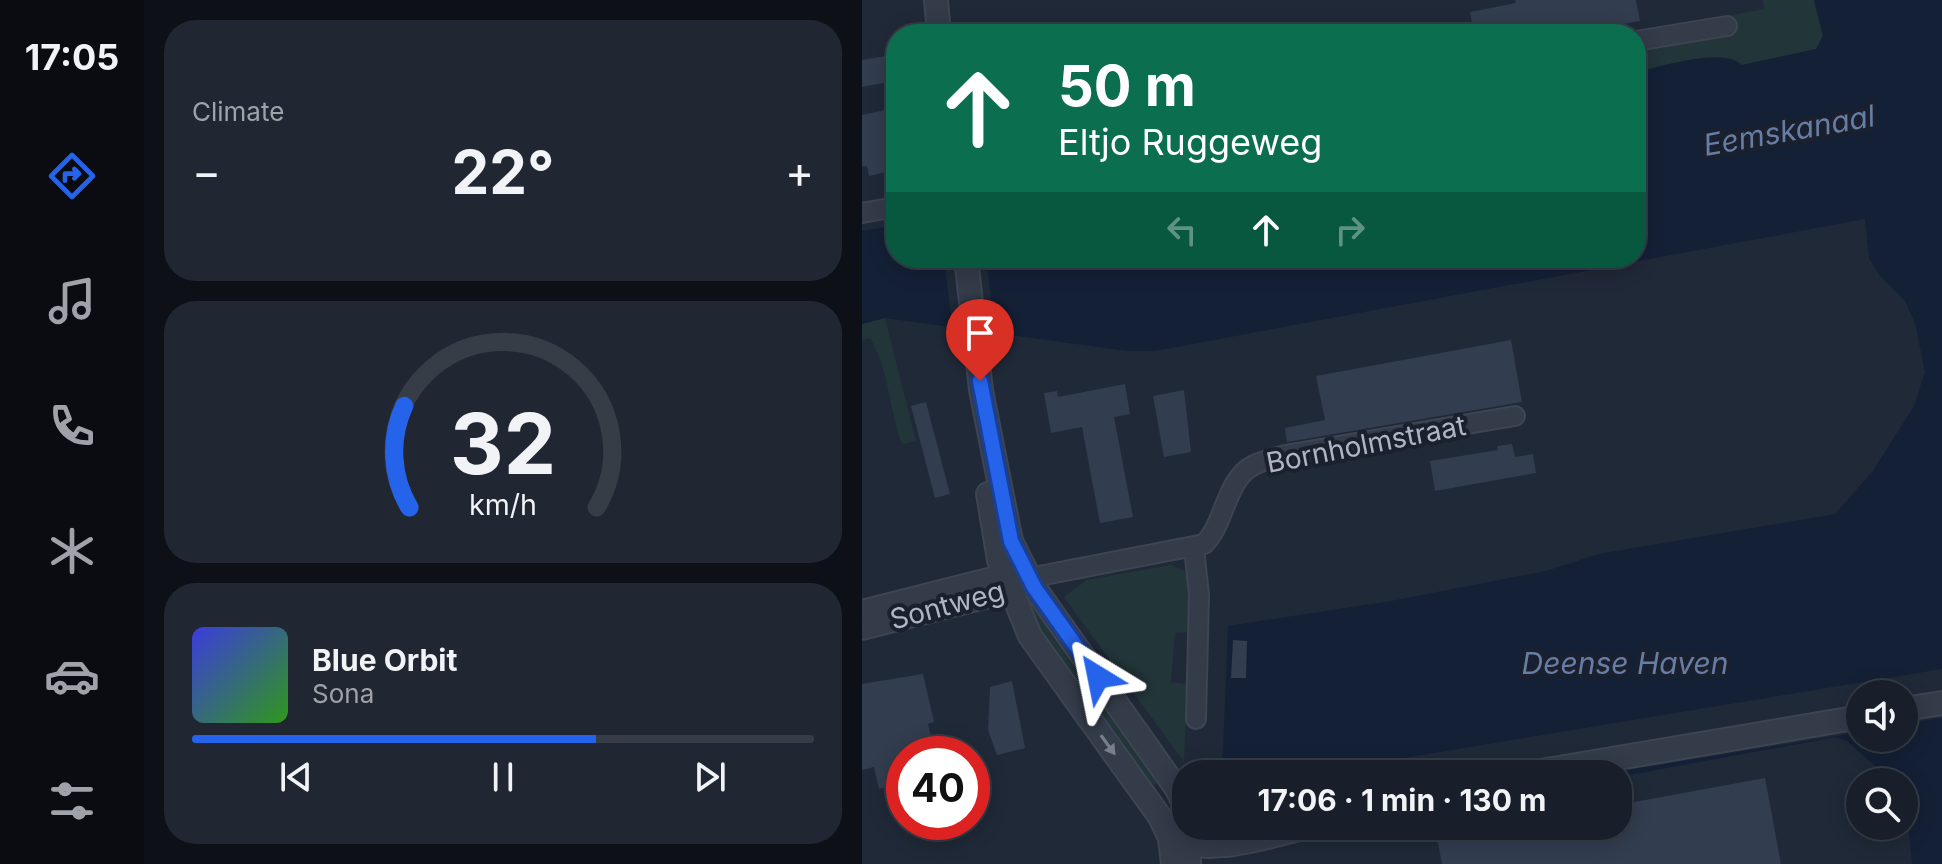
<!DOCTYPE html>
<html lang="en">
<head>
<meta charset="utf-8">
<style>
  body { margin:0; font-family:Inter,sans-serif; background:#212732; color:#f1f3f6; height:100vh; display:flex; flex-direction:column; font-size:30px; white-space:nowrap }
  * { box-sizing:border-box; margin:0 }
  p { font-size:26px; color:#9fa2a8 }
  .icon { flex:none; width:44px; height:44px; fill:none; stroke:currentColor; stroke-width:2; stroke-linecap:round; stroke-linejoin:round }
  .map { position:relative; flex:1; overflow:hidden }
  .details { display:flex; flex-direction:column; gap:20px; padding:20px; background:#0d1117; width:718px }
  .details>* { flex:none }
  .banner { position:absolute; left:24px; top:24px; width:760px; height:244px; border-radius:32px; box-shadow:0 4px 20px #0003,0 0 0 2px #363d47; background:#0b6e4f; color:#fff; overflow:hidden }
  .controls { position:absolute; left:984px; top:680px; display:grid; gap:16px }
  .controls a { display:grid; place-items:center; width:72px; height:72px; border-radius:50%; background:#181f2a; box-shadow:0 4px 20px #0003,0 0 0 2px #363d47; font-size:40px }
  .speed { position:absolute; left:24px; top:736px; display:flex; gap:16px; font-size:40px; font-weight:700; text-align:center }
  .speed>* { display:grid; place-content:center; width:104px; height:104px; border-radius:50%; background:#181f2a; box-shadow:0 4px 20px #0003,0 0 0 2px #363d47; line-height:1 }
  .speed .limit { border:12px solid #d22; background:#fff; color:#111 }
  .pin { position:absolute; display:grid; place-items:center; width:68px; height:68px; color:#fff; margin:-82px -34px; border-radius:50% 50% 50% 0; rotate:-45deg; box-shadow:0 0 8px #0007 }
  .pin .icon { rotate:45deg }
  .me { position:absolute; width:88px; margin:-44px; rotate:325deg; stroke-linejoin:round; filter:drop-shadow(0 0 6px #0008) }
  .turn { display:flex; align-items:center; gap:28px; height:168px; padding:0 40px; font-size:36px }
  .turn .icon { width:104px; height:104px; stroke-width:2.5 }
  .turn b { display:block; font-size:56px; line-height:68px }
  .lanes { display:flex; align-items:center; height:76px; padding:0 40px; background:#0003; justify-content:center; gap:40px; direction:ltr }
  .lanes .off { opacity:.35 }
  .big { font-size:60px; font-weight:700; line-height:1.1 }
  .details .widget { flex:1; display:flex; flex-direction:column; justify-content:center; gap:12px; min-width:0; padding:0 28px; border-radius:32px; background:#212732 }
  .details .dial { align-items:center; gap:0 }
  .dial svg { height:208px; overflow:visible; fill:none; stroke:#363d47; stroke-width:7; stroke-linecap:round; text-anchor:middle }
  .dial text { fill:#f1f3f6; stroke:none }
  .song { display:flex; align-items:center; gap:24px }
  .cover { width:96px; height:96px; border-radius:12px; background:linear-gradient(135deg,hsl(240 70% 55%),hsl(110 70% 35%)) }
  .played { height:8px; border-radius:4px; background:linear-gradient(90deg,#2563eb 65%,#363d47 65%) }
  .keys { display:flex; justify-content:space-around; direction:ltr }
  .heat { display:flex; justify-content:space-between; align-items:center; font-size:44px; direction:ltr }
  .trip { position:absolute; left:310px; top:760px; width:460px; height:80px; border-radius:32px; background:#181f2a; box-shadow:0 4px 20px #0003,0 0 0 2px #363d47; font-weight:700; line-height:80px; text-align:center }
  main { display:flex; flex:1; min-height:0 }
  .tab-bar { display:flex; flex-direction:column; width:144px; justify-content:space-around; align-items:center; background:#0a0c11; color:#9fa2a8 }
  .tab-bar .icon { width:56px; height:56px }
  .tab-bar .on { color:#2563eb }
  .tab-bar b { font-size:36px; color:#f1f3f6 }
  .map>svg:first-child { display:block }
  .green { fill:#223539 }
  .water { fill:#142036; fill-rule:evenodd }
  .pier { fill:#202938 }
  .building { fill:#323d4f }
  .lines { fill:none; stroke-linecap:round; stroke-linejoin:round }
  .minor-casing { stroke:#3d4452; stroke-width:22 }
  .tertiary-casing { stroke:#3d4452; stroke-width:26 }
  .minor { stroke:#343b49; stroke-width:18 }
  .tertiary { stroke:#343b49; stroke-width:22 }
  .oneway { fill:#777f8d }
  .route-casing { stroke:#184099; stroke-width:20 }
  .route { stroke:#2563eb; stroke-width:14 }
  .labels { text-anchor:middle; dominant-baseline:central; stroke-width:8; stroke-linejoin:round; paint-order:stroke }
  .street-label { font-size:28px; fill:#aeb6c5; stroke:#1a202d }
  .water-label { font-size:30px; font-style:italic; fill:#677da5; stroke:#1a202d }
</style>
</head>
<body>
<main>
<nav class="tab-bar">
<b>17:05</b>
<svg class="icon on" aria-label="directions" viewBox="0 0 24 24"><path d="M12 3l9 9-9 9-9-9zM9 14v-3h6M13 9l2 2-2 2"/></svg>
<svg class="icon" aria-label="music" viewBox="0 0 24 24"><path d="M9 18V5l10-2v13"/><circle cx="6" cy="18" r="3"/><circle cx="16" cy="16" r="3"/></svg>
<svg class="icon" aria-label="phone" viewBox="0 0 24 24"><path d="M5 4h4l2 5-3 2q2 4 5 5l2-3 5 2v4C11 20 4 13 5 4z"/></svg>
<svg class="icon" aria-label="climate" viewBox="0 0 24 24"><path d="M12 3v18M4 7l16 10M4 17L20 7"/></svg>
<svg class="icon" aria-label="car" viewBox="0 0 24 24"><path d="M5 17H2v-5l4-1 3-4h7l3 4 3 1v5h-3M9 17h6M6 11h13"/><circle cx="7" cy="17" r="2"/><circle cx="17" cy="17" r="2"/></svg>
<svg class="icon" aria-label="filters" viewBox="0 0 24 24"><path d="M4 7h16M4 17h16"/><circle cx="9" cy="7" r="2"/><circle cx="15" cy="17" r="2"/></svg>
</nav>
<section class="details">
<div class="widget"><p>Climate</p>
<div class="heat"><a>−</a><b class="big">22°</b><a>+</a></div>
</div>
<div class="widget dial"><svg viewBox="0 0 100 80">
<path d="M14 69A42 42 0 1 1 86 69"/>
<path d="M14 69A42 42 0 0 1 12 30" stroke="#2563eb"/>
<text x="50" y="56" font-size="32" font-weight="700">32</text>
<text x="50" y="72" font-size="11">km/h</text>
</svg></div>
<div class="widget">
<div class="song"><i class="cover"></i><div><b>Blue Orbit</b><p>Sona</p></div></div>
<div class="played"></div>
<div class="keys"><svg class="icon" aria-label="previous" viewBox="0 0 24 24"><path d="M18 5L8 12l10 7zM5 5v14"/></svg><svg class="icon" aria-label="pause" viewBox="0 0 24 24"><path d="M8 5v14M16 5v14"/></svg><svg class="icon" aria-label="next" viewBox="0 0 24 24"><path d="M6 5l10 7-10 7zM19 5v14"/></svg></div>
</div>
</section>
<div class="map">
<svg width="1080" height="864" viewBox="0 0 1080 864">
  <rect width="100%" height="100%" fill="#202938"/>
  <g class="green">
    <polygon points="901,0 952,0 961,37 955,49 880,65 774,72 774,47 860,31 859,17 902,9"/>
    <path d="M23,318L54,441L40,444C27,410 27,369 8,338L0,340V324Z"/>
    <polygon points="309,565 329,574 327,632 313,633 309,682 325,684 322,762 202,597 225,580"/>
    <polygon points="172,609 295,783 290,787 167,613"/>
  </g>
  <path class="water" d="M952,0H1080V864H1050L1042,782H1031L985,741L974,737L756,777V774H360L366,626L529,601L684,571L737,554L973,514L1010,472L1052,406L1063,372L1053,323L1043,301L1018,276L1007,258L1003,219L293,351H265L23,318L0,324V231L34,225V258H774V72C799,67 861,46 880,65L954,49L961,36ZM998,694H1042V738H998Z"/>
  <g class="pier">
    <polygon points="82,258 124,258 134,337 91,332"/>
    <polygon points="1080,669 1080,718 1042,724 1042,694 998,694 998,732 741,774 445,774"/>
  </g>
  <g class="building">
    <polygon points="653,0 774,0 778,21 708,34 612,34 608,12 654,3"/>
    <polygon points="25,56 30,81 0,87 0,60"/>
    <polygon points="33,108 34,160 28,161 30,171 7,176 5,166 0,166 0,115"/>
    <polygon points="649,340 660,402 425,442 423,428 463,420 454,376"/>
    <polygon points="263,384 268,414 252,417 271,517 238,523 220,427 189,433 182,393 195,391 196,397"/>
    <polygon points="322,390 329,452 302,457 291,396"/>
    <polygon points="64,402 88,494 73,498 49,406"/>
    <polygon points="650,444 653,457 671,454 674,473 573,491 568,461 636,450 635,446"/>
    <polygon points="371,640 385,641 384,678 369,678"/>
    <polygon points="61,674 72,722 66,724 73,754 42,754 42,783 17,789 12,767 0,770 0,684"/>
    <polygon points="150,681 163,748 135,755 126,730 128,687"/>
    <polygon points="903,778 919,864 580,864 575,838 643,826 756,826 756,805"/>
  </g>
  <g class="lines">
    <defs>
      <g id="minor">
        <polyline points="774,41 865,26"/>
        <polyline points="0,213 34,207"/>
        <polyline points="332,548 337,595 334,719"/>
        <path d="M167,578L342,544C363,524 364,478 392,465C402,460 413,458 423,455L653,416"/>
      </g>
      <g id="tertiary">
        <polyline points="74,0 77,34"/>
        <polyline points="104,258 119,390 149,541 172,587 315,789 324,808"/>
        <polyline points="126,494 137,560 168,636 298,817 308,838 311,864"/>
        <polyline points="0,612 142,576 154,577"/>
        <polyline points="0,628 147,591 159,583"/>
        <polyline points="1042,709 1080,703"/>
        <polyline points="662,774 998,717"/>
        <path d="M308,838C350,858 406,835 451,826"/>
        <polyline points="327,864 327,826"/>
      </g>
    </defs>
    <use href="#minor" class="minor-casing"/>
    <use href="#tertiary" class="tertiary-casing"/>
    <use href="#minor" class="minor"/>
    <use href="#tertiary" class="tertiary"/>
  </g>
  <defs><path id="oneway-solid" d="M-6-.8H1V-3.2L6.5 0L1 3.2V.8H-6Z" transform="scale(2)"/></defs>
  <use class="oneway" href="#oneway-solid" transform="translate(246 745) rotate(54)"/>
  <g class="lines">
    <defs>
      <polyline id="route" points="118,381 149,541 172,587 236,677"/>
    </defs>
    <use href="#route" class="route-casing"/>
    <use href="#route" class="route"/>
  </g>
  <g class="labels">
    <g class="street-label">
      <text transform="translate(504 444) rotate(-11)">Bornholmstraat</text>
      <text transform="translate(85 605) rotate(-15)">Sontweg</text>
    </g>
    <g class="water-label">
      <text transform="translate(927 130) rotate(-10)">Eemskanaal</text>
      <text x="763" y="663">Deense Haven</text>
    </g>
  </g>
</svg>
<div class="controls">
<a><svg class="icon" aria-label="sound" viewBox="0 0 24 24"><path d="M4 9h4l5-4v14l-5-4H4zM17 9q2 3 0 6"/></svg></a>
<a><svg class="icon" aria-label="search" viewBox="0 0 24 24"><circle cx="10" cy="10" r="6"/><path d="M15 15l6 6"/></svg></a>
</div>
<div class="speed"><div class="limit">40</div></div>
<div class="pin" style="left:118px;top:381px;background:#d93025"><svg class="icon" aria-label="arrive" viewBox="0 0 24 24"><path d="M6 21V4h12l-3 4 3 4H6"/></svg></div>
<svg class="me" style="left:236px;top:677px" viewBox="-20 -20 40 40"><path d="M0-17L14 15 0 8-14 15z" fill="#2563eb" stroke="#fff" stroke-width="4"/></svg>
<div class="trip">17:06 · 1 min · 130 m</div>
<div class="banner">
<div class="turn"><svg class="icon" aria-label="ahead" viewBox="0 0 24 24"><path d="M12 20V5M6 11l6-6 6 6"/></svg><div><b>50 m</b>Eltjo Ruggeweg</div></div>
<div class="lanes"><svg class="icon off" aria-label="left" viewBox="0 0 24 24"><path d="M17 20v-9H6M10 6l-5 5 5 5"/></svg><svg class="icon" aria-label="ahead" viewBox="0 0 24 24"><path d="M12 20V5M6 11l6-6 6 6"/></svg><svg class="icon off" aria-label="right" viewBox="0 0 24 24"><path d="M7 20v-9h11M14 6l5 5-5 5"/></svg></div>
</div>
</div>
</main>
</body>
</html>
